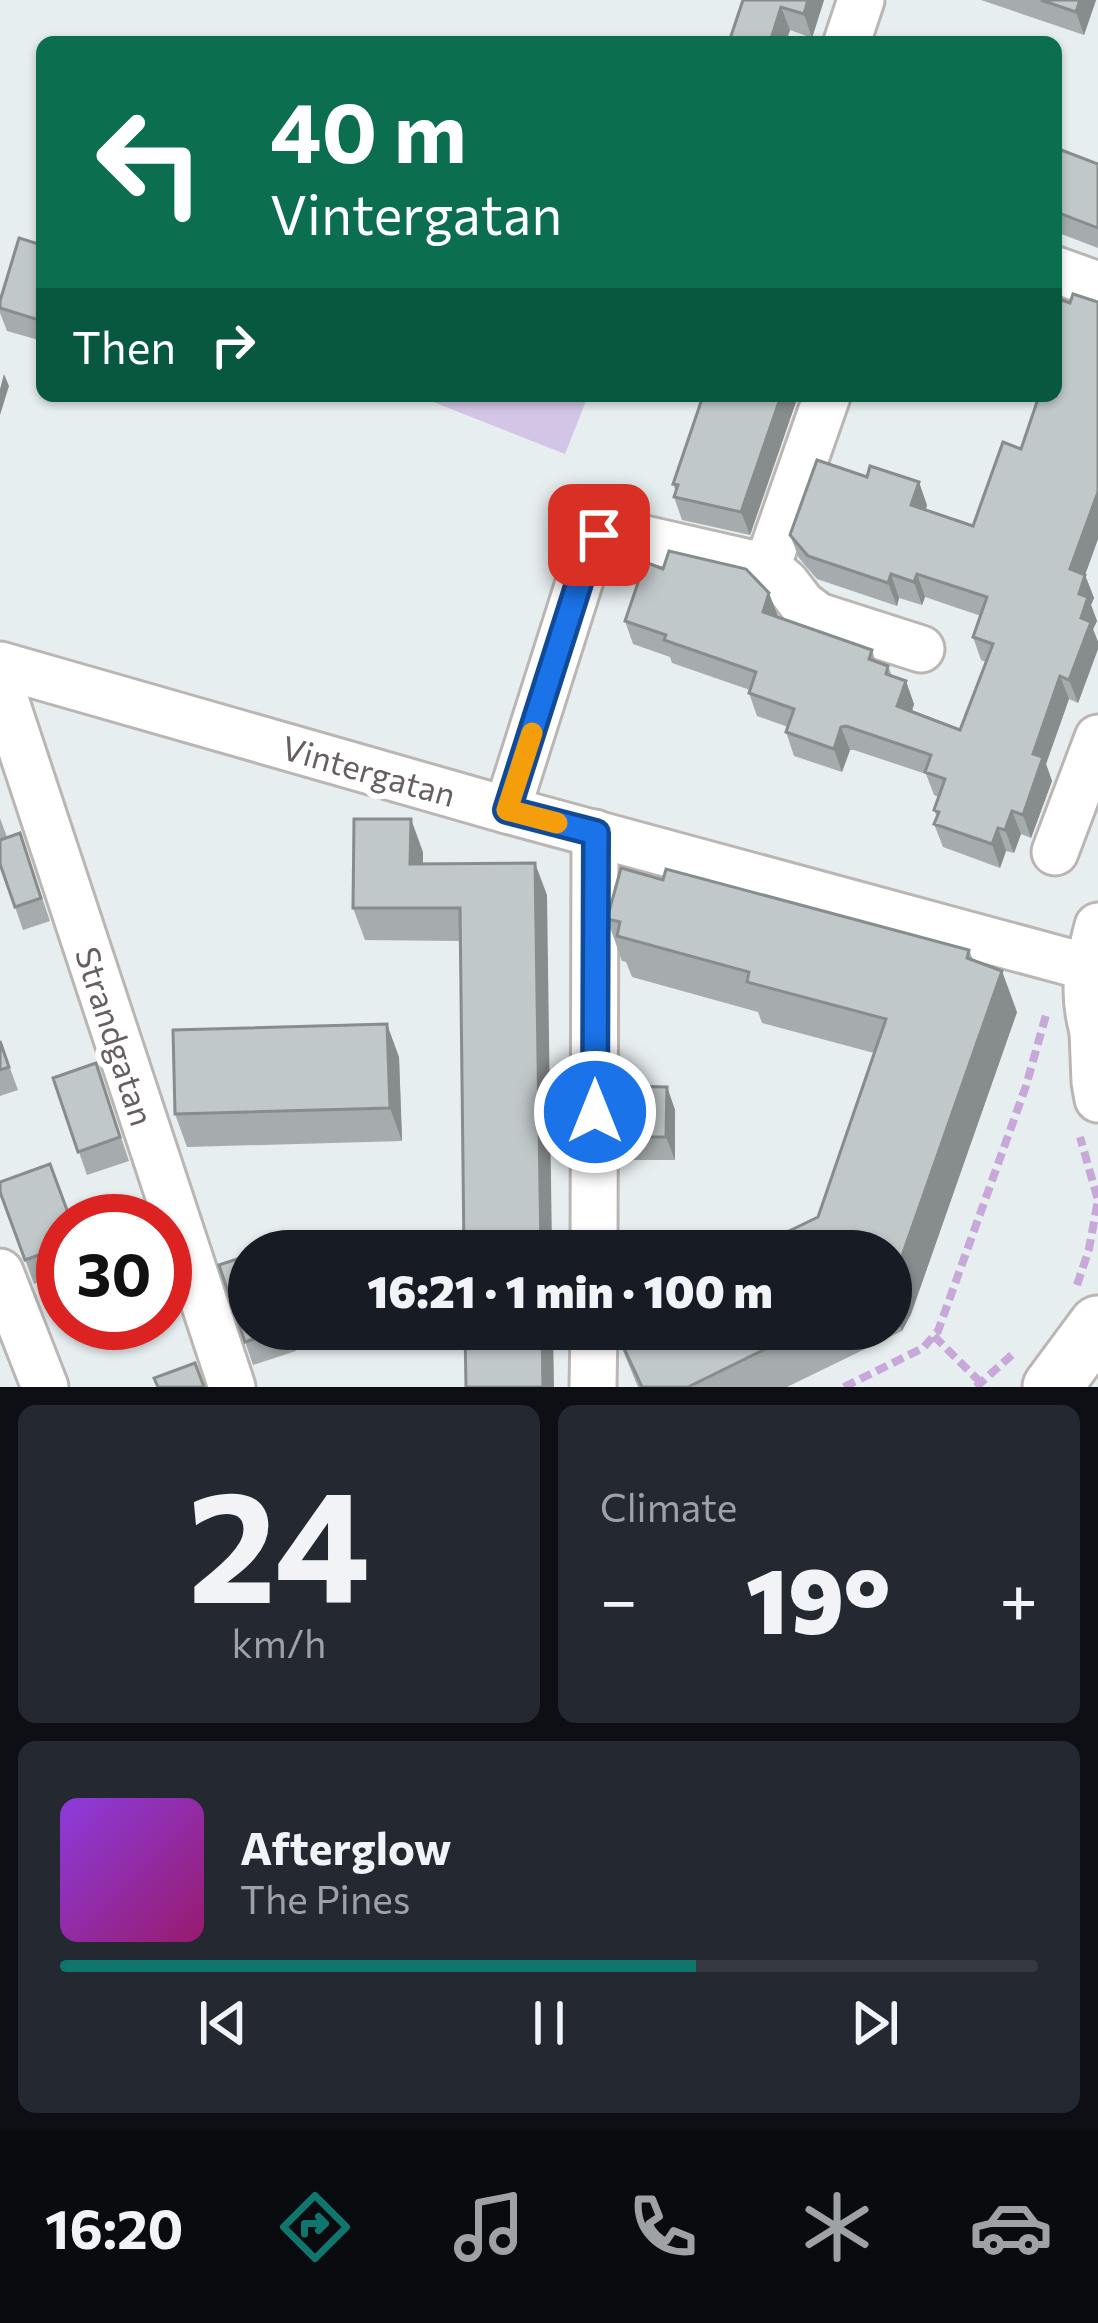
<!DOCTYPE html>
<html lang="en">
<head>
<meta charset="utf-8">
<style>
  body { margin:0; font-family:Commissioner,sans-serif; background:#242831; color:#f1f3f6; height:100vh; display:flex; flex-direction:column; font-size:45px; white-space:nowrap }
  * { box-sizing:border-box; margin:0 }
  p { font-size:39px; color:#9ea1a6 }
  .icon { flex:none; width:66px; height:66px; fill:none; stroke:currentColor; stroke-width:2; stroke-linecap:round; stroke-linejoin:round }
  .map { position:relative; height:1387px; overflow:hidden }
  .panel { display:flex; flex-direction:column; gap:18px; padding:18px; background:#0d0f14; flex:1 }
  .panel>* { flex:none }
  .top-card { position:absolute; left:36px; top:36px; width:1026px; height:366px; border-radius:18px; box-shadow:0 3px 9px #0004; background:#0b6e4f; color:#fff; overflow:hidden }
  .speed { position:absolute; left:36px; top:1194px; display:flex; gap:24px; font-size:60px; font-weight:700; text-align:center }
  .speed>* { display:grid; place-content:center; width:156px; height:156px; border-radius:50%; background:#171b24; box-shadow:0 3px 9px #0004; line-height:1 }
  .speed .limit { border:18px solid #d22; background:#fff; color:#111 }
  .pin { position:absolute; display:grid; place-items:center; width:102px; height:102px; color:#fff; margin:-51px; border-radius:24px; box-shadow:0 6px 18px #0006 }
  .me { position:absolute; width:132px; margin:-66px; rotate:0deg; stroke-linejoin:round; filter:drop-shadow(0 0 9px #0008) }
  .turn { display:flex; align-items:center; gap:42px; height:252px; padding:0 36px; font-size:54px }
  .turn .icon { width:156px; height:156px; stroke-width:2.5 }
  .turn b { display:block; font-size:84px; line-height:102px }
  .then { display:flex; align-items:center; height:114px; padding:0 36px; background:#0003; gap:24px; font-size:45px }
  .big { font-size:90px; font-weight:800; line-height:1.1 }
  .panel .tile { flex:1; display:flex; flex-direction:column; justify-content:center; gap:18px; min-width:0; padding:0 42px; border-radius:18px; background:#242831 }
  .panel .dial { align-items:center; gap:0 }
  .dial b { font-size:156px; line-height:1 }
  .song { display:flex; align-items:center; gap:36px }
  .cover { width:144px; height:144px; border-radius:18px; background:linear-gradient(135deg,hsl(270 70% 55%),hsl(320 70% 35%)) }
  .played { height:12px; border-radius:6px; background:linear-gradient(90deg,#0f766e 65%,#363941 65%) }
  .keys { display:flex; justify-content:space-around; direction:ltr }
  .heat { display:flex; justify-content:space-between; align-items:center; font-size:66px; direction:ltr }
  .panel .tiles { flex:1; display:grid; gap:18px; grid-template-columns:1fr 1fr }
  .tile:last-child { grid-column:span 2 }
  .trip { position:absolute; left:228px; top:1230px; width:684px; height:120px; border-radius:60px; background:#171b24; box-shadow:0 3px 9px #0004; font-weight:800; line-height:120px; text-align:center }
  .menu { display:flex; height:192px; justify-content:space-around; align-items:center; background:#090b0e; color:#9ea1a6 }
  .menu .icon { width:84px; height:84px }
  .menu .on { color:#0f766e }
  .menu b { font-size:54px; color:#f1f3f6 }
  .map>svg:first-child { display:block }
  .green { fill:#d3c5e6 }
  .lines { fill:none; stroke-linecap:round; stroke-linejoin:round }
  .minor-casing { stroke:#bbb5b4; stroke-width:51 }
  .tertiary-casing { stroke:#bbb5b4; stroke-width:63 }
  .path { stroke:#c8a8d8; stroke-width:8; stroke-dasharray:12 6; stroke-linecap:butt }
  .minor { stroke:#fff; stroke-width:45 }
  .tertiary { stroke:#fff; stroke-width:57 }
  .wall { fill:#a6acad }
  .shaded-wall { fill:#878c8d }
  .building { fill:#c1c8c9; stroke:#878c8d; stroke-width:3 }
  .route-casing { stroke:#114b97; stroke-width:30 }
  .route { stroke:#1a73e8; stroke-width:21 }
  .slow { stroke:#f59e0b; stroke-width:21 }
  .labels { text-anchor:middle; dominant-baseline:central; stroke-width:12; stroke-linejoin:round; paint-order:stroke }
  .street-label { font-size:33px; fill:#675e5f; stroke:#fff }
</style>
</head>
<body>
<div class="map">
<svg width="1098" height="1387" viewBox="0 0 1098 1387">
  <rect width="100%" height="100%" fill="#e7eef0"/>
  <polygon class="green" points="418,396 588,396 565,454"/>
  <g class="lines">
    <defs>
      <g id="minor">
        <polyline points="847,42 861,0"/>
        <polyline points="1056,270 1098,285"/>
        <polyline points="767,567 827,396"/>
        <polyline points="0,665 507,810 1087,967"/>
        <polyline points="0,684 232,1387"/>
        <polyline points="507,810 593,539 599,535 627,535 767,567 786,583 802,604 818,616 921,649"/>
        <polyline points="1055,852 1098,738"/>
        <path d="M1098,926C1086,971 1081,1001 1098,1046"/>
        <polyline points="1093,1032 1095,1082 1098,1099"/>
        <polyline points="594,1251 595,833"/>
        <polyline points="0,1272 45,1387"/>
        <polyline points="593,1387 594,1329"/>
      </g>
      <polyline id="tertiary" points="1052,1387 1098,1325"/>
    </defs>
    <use href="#minor" class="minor-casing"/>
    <use href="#tertiary" class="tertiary-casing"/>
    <g class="path">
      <polyline points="1077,1285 1089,1249 1098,1200 1080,1137"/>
      <polyline points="934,1336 981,1383"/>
      <polyline points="844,1387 923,1348 938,1331 1026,1086 1046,1015"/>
      <polyline points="976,1387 1014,1353"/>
    </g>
    <use href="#minor" class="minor"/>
    <use href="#tertiary" class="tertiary"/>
  </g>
  <g class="wall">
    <polygon points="743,0 824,0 812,38 790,30 786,42 721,42 722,40 729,42"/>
    <polygon points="981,0 1096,0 1084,35"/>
    <polygon points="1056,148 1098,164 1098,248 1056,232"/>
    <polygon points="42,245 42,341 7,331 0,313 0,301"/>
    <polygon points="1098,302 1098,539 1085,575 1094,598 1091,605 1097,621 1093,629 1098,642 1098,649 1078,703 1069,699 1046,764 1052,781 1031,838 1021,834 1014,853 1006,851 1000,868 943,847 934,824 937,817 934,810 939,797 934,795 926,774 854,750 850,750 842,772 794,756 786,732 788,727 757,716 749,693 750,690 672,663 670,657 633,644 625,621 777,617 872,650 876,662 888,666 892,676 914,704 912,712 960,730 986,662 981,660 973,637 981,616 925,597 922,605 899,598 897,606 817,579 799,558 790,535 927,505 926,510 973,526 1021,449 1070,303"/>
    <polygon points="703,396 798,396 750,535 682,520 674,497 676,492 673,484"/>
    <polygon points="0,818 7,837 20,833 50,921 23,930 0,864"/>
    <polygon points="423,852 423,864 547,895 460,941 365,940 353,908"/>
    <polygon points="663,880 969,950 973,960 1017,1012 911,1314 902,1331 787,1387 638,1387 614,1329 891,1329 891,1251 818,1217 874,1053 762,1023 758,1012 632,977 626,962 622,961 607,919"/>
    <polygon points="0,1041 18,1090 0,1096"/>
    <polygon points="399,1057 402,1141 187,1147 175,1114"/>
    <polygon points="96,1063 129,1161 87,1175 53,1078"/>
    <polygon points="667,1087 675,1110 675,1160 623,1160 614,1137"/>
    <polygon points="0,1192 63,1221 63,1273 34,1284"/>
    <polygon points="219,1265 249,1329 289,1329 296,1351 253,1365"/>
  </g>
  <g class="shaded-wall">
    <polygon points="808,0 824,0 812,38 804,14"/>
    <polygon points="1080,0 1096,0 1084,35 1076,12"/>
    <polygon points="781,7 790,30 786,42 770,42"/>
    <polygon points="4,374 9,386 0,415 0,389"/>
    <polygon points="781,396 798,396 750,535 741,512"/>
    <polygon points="919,482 927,505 919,528 911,505"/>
    <polygon points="1098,492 1098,539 1085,575 1094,598 1091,605 1097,621 1093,629 1098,642 1098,649 1078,703 1069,680 1081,618 1070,569"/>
    <polygon points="891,574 899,598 897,606 888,583"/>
    <polygon points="917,574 925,597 922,605 914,582"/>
    <polygon points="769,593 778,616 763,612"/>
    <polygon points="1060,676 1069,699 1046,764 1052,781 1031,838 1023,815 1033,754"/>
    <polygon points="906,681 914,704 906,730 897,706"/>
    <polygon points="841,727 850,750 842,772 834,749"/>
    <polygon points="1012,811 1021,834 1014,853 1005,830"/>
    <polygon points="411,819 423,852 422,897 410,864"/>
    <polygon points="998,828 1006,851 1000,868 992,844"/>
    <polygon points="535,863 547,895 552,1251 541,1251"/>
    <polygon points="1002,971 1017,1012 911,1314 902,1331 891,1301 891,1282"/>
    <polygon points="387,1024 399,1057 402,1141 390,1108"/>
    <polygon points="667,1087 675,1110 675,1160 666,1137"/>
    <polygon points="542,1329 553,1329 554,1387 543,1387"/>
  </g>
  <g class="building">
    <polygon points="743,0 808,0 804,14 781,7 770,42 721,42 722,40 729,42"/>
    <polygon points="1041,0 1080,0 1076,12"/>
    <polygon points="1056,148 1098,164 1098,228 1056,212"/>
    <polygon points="19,238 42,245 42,321 0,308 0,301"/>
    <polygon points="1073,294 1098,302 1098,492 1070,569 1085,575 1079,594 1088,597 1081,618 1091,622 1069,680 1060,676 1033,754 1043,757 1023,815 1012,811 1005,830 998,828 992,844 934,824 939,812 934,810 945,779 925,772 931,755 846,726 841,727 834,749 786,732 794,709 749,693 756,672 664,640 666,635 625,621 645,562 663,569 669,551 746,569 769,593 763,612 872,650 869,659 888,666 886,674 906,681 897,706 960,730 993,644 973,637 987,597 917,574 914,582 891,574 888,583 808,556 790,535 817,460 867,477 870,466 919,482 911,505 973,526 1003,442 1021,449 1039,396 1056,396 1056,298 1070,303"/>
    <polygon points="703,396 781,396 741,512 674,497 678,485 673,484"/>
    <polygon points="354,819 411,819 410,864 535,863 541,1251 464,1251 460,908 353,908"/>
    <polygon points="20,833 41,898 15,907 0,864 0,840"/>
    <polygon points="621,868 663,880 666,869 969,950 967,958 1002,971 896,1273 891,1282 891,1251 748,1251 818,1217 886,1019 747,982 749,972 617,936 620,922 607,919"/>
    <polygon points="387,1024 390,1108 175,1114 173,1030"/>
    <polygon points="0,1041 9,1067 0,1070"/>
    <polygon points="96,1063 120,1137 78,1152 53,1078"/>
    <polygon points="615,1086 667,1087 666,1137 614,1137"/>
    <polygon points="50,1164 71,1221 63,1221 63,1246 25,1260 0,1192 0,1182"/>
    <polygon points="249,1255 249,1329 282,1329 245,1342 219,1265"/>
    <polygon points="465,1329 542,1329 543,1387 466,1387"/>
    <polygon points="615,1329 806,1329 688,1387 642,1387"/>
    <polygon points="195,1363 204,1387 158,1387 154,1378"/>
  </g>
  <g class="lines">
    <defs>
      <polyline id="route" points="595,1112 596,833 507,810 593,539 599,535"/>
    </defs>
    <use href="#route" class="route-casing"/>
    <use href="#route" class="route"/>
    <polyline class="slow" points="532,733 507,810 557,823"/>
  </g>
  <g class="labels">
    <g class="street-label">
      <text transform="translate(369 770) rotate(16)">Vintergatan</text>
      <text transform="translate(116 1036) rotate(72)">Strandgatan</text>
    </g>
  </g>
</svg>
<div class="speed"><div class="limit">30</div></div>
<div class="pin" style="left:599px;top:535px;background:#d93025"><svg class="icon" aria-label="arrive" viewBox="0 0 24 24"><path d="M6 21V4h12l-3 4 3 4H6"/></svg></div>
<svg class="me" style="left:595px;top:1112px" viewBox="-20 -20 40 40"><circle r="17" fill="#1a73e8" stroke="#fff" stroke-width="3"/><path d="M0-11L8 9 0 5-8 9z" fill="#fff"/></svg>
<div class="trip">16:21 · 1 min · 100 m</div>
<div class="top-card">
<div class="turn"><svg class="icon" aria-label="left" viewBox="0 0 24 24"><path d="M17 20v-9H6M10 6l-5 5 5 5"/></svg><div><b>40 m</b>Vintergatan</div></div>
<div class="then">Then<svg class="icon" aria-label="right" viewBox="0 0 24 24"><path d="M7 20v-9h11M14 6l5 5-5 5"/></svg></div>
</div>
</div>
<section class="panel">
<div class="tiles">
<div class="tile dial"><b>24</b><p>km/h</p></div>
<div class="tile"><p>Climate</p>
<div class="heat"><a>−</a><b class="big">19°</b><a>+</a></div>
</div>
<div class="tile">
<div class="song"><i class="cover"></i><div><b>Afterglow</b><p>The Pines</p></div></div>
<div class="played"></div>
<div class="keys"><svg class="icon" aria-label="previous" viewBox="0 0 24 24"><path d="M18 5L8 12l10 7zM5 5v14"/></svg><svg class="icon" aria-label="pause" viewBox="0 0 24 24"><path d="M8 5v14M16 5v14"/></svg><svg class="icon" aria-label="next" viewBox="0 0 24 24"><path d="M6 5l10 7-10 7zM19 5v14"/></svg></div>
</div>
</div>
</section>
<nav class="menu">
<b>16:20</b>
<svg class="icon on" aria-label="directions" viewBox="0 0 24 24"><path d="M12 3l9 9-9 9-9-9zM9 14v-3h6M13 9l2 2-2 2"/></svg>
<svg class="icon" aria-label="music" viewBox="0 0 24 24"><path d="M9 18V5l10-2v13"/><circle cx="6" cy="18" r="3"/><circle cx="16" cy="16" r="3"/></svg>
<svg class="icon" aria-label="phone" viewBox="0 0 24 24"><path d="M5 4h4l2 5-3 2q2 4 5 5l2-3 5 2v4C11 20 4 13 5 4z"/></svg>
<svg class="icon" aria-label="climate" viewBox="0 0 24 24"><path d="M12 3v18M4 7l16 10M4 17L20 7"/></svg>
<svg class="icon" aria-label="car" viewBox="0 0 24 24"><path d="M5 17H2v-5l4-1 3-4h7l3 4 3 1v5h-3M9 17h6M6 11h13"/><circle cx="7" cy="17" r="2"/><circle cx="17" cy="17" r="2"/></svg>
</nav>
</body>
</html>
